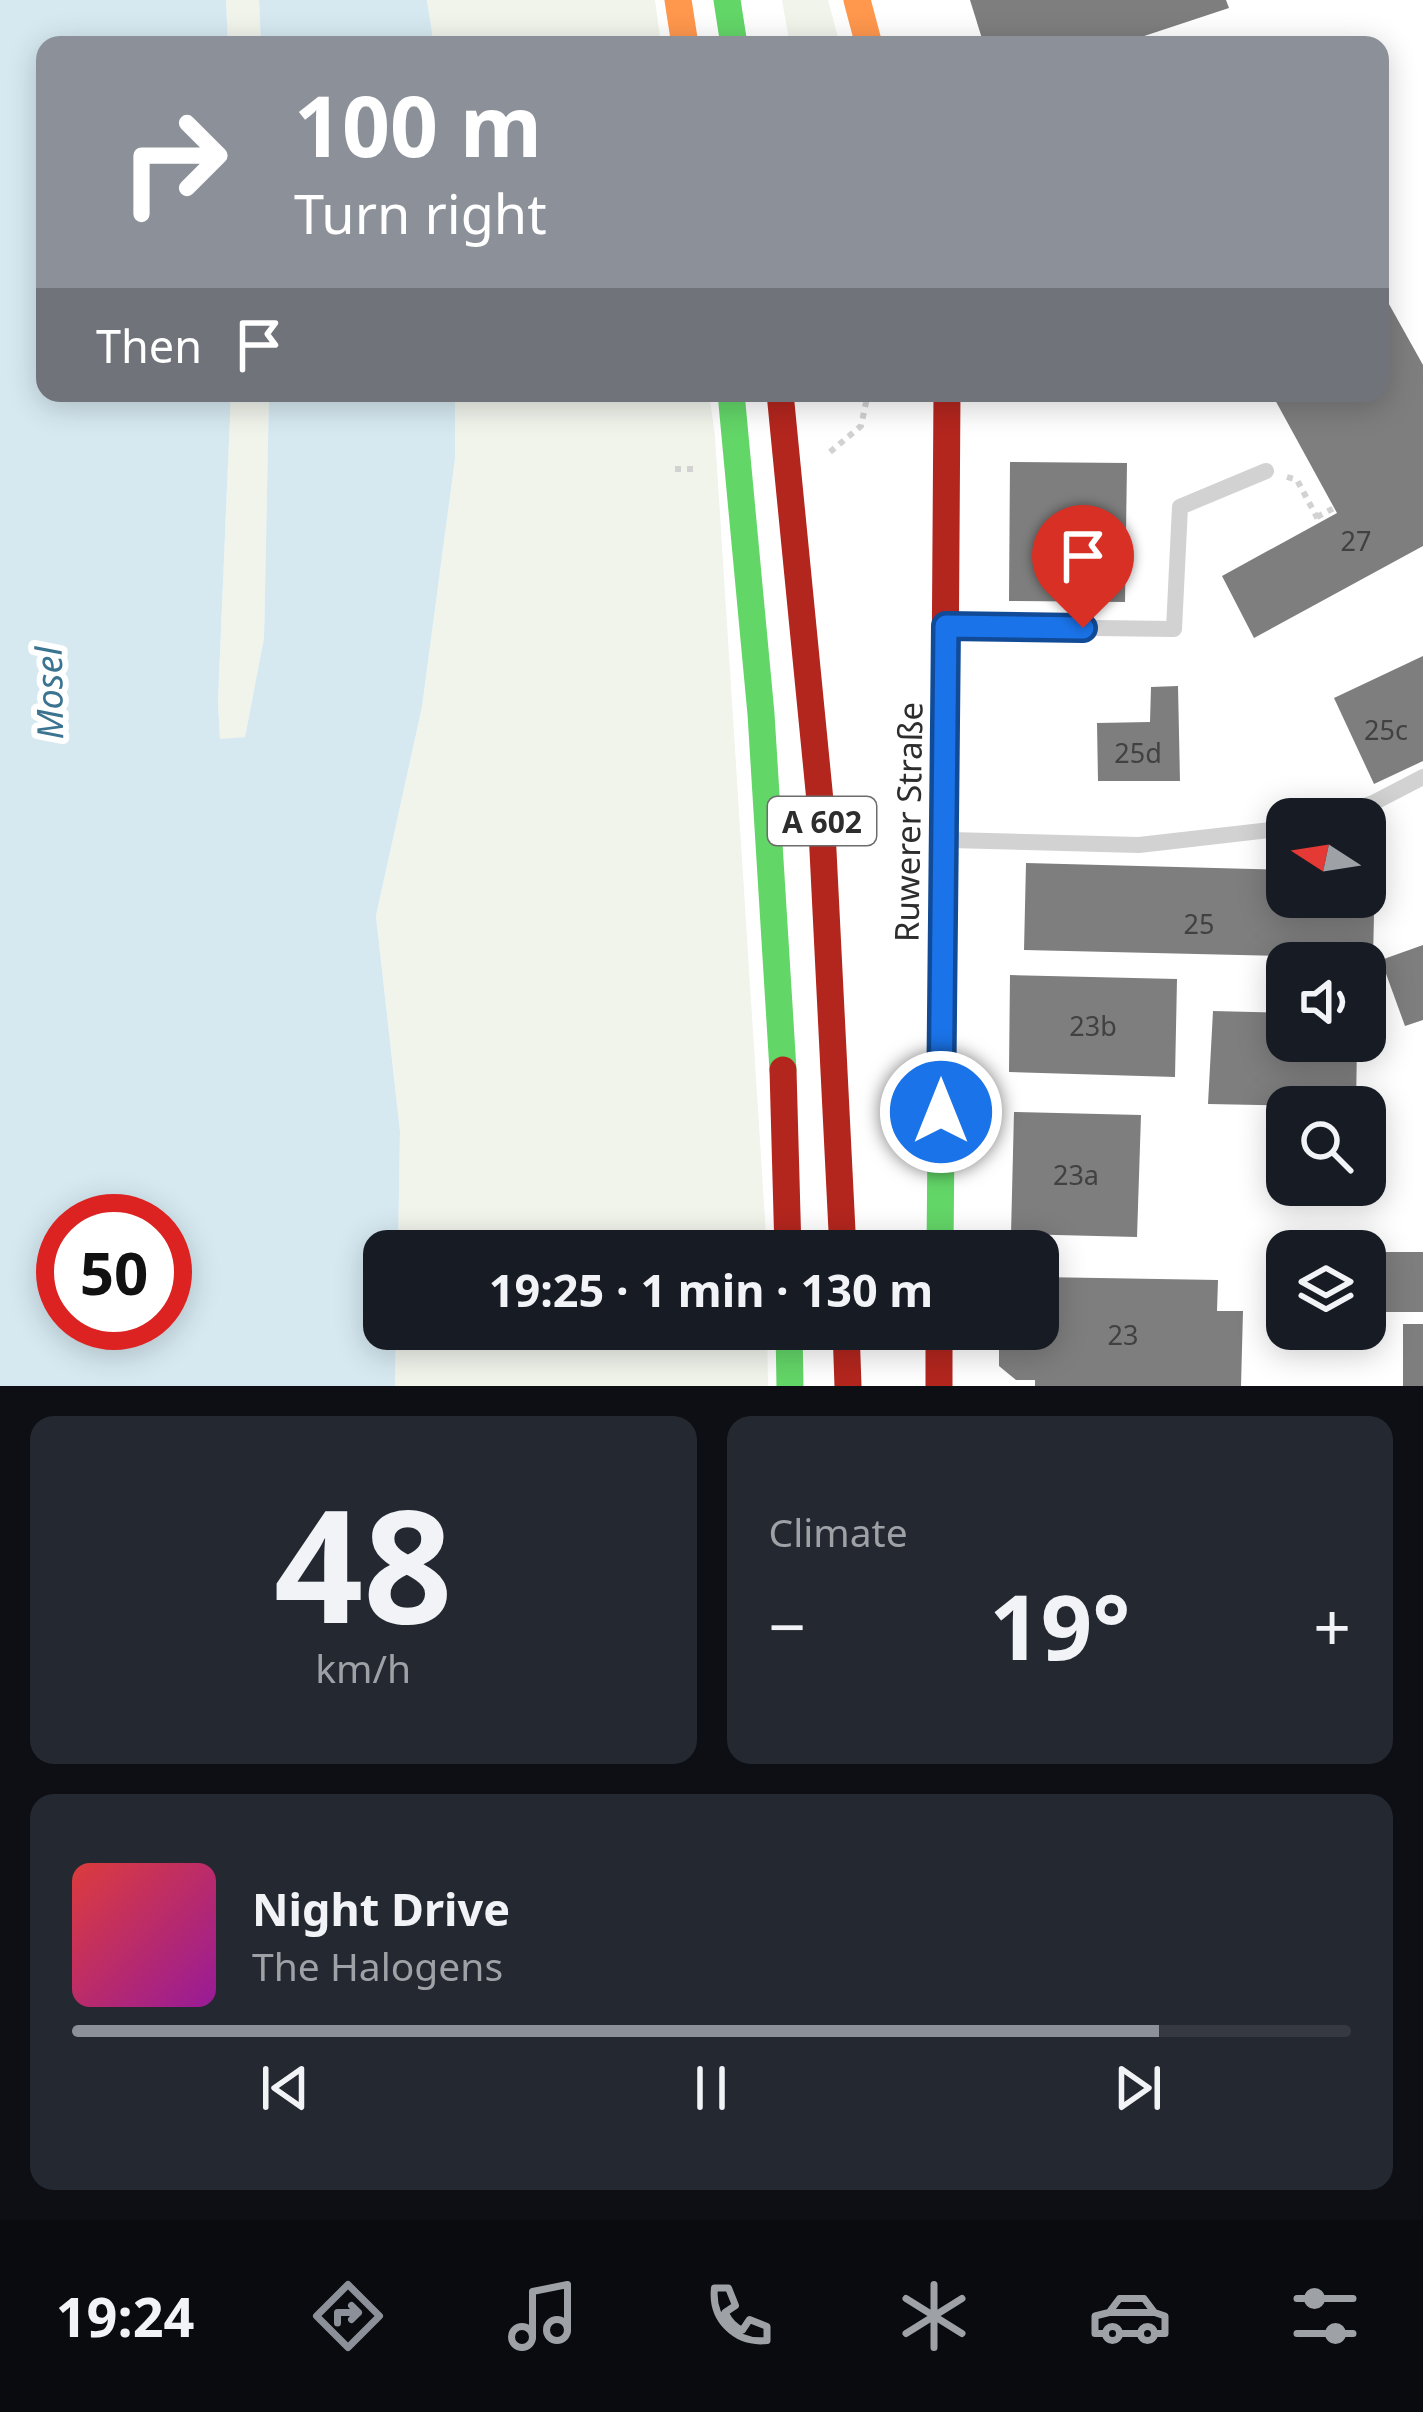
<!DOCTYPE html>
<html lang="en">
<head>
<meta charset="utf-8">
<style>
  body { margin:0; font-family:"Noto Sans",sans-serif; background:#242831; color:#f1f3f6; height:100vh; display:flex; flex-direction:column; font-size:45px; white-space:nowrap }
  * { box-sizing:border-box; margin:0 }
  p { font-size:39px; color:#9ea1a6 }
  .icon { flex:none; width:66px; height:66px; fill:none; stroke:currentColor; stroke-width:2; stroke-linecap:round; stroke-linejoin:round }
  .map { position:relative; height:1386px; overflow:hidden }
  .sheet { display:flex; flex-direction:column; gap:30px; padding:30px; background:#0d0f14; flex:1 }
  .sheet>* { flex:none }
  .guide { position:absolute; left:36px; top:36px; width:1353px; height:366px; border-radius:24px; box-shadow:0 6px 30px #0003; background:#8c9099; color:#fff; overflow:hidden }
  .needle { width:78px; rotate:282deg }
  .tools { position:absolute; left:1266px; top:798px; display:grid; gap:24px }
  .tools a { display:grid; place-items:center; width:120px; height:120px; border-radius:24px; background:#171b24; box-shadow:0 6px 30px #0003; font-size:60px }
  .speed { position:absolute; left:36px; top:1194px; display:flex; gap:24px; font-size:60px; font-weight:700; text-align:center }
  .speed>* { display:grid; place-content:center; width:156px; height:156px; border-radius:50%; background:#171b24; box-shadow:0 6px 30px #0003; line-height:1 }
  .speed .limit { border:18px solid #d22; background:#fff; color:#111 }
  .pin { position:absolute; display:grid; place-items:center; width:102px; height:102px; color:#fff; margin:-123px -51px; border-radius:50% 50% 50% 0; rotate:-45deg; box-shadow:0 0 12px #0007 }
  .pin .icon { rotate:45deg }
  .me { position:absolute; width:132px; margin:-66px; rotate:0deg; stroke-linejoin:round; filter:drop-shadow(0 0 9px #0008) }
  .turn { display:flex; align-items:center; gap:42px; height:252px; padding:0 60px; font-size:54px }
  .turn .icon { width:156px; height:156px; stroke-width:2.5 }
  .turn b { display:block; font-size:84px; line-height:102px }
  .then { display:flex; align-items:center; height:114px; padding:0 60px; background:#0003; gap:24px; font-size:45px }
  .big { font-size:90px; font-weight:700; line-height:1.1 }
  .sheet .widget { flex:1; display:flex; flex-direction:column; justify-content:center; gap:18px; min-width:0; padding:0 42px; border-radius:24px; background:#242831 }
  .sheet .dial { align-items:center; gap:0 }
  .dial b { font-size:156px; line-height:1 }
  .song { display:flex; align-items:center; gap:36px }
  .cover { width:144px; height:144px; border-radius:18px; background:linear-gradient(135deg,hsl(0 70% 55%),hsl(300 70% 35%)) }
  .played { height:12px; border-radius:6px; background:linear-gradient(90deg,#8c9099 85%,#363941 85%) }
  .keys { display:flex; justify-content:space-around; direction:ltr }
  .heat { display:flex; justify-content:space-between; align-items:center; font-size:66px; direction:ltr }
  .sheet .tiles { flex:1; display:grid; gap:30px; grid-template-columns:1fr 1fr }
  .widget:last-child { grid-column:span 2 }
  .trip { position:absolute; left:363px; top:1230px; width:696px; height:120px; border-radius:24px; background:#171b24; box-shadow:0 6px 30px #0003; font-weight:700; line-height:120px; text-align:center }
  .dock { display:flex; height:192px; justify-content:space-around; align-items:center; background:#090b0e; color:#9ea1a6 }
  .dock .icon { width:84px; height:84px }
  .dock .active { color:#8c9099 }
  .dock b { font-size:54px; color:#f1f3f6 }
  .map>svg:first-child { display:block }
  .green { fill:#f0f4eb }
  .water { fill:#d6e9f1; fill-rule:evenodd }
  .building { fill:#7e7e7e }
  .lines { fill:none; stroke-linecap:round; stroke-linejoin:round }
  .path { stroke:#d2d2d2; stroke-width:6; stroke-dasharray:6 6; stroke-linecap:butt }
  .lane { stroke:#d2d2d2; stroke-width:16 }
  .fast { stroke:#63d668; stroke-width:27 }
  .slow { stroke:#ff974d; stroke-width:27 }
  .jam { stroke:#b3261e; stroke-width:27 }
  .route-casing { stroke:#114b97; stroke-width:30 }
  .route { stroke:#1a73e8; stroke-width:21 }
  .labels { text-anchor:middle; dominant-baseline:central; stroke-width:12; stroke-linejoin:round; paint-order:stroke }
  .number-label { font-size:27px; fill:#414141 }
  .shield { fill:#fff; stroke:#6c6c6c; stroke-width:3 }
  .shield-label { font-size:30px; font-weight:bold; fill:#2d2d2d }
  .street-label { font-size:33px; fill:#2d2d2d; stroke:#fff }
  .water-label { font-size:36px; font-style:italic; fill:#3a7490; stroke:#fff }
</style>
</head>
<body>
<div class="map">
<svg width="1423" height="1386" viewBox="0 0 1423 1386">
  <rect width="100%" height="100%" fill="#fff"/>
  <g class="green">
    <polygon points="226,0 259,0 261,45 228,45"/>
    <polygon points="427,0 655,0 661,45 434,45"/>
    <polygon points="782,0 828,0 840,45 790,45"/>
    <polygon points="231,393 269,393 264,638 245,737 220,740 218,702"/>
    <polygon points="455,393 709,393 715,436 767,1251 398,1251 400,1131 376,916 422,707 455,459"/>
    <polygon points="396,1329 767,1329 768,1386 395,1386"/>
  </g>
  <g class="water">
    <path d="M0,0H226L228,45H45V393H231L218,702L220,739L245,737L264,638L269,393H455V459L422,707L376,916L400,1131L398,1251H384V1329H396L395,1386H0ZM63,1221H165V1323H63Z"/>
    <polygon points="259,0 427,0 434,45 261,45"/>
  </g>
  <g class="building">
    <polygon points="970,0 1226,0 1229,8 1117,45 984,45"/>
    <polygon points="1380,288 1423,365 1423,546 1254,638 1222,576 1337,513 1274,398 1284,393 1380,393"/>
    <polygon points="1010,462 1127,463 1125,602 1009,601"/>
    <polygon points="1423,656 1423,761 1374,784 1334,698"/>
    <polygon points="1178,686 1180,781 1098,781 1097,723 1150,722 1151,687"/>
    <polygon points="1026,863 1287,870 1287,897 1365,897 1365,872 1375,872 1373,958 1024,950"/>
    <polygon points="1423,945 1423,1020 1405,1026 1381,960"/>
    <polygon points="1010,975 1177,979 1175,1077 1009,1072"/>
    <polygon points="1213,1011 1287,1013 1287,1041 1357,1041 1356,1107 1208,1104"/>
    <polygon points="1014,1112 1141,1115 1137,1237 1011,1234"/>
    <rect x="1280" y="1252" width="7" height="60"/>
    <rect x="1365" y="1252" width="58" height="60"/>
    <polygon points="1039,1277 1218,1280 1217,1311 1243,1311 1241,1386 1035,1386 1035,1380 1016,1380 999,1366 999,1339 1009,1329 1038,1329"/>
    <rect x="1403" y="1324" width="20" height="62"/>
  </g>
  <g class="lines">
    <g class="path">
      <polyline points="830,452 861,426 868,393"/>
      <polyline points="675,469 693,469"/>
      <polyline points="1287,477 1297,480 1320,523"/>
      <polyline points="1317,517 1334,508"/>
    </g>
    <g class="lane">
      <polyline points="947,626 1174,629 1180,507 1266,471"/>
      <polyline points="1325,819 1373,803 1423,777"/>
      <polyline points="950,840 1139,845 1287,828"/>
    </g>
    <g class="fast">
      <polyline points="727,0 734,45"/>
      <polyline points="731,393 761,714 783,1070"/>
      <polyline points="940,1251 945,682"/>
      <polyline points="789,1329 790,1386"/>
    </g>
    <g class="slow">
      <polyline points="678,0 685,45"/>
      <polyline points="857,0 869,45"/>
    </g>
    <g class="jam">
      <polyline points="780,393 821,811 843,1251"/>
      <polyline points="945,682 947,393"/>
      <polyline points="783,1070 788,1251"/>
      <polyline points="846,1329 848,1386"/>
      <polyline points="939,1329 939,1386"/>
    </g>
  </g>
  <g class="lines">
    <defs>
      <polyline id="route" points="941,1112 946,626 1083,628"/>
    </defs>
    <use href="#route" class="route-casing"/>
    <use href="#route" class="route"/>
  </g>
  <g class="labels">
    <g class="number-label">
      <text x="1356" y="540">27</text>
      <text x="1386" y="729">25c</text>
      <text x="1138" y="752">25d</text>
      <text x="1199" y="923">25</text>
      <text x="1093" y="1025">23b</text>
      <text x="1076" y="1174">23a</text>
      <text x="1123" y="1334">23</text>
    </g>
    <rect class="shield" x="768" y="797" width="108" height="48" rx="9"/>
    <g class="shield-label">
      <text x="822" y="821">A 602</text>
    </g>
    <g class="street-label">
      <text transform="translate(908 822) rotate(-89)">Ruwerer Straße</text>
    </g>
    <g class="water-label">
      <text transform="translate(49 693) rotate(-91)">Mosel</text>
    </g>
  </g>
</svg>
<div class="tools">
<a><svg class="needle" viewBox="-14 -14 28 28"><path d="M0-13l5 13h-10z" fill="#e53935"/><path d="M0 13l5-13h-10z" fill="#9ea1a6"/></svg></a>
<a><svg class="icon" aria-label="sound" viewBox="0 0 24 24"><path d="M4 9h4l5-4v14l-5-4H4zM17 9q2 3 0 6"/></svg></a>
<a><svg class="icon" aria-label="search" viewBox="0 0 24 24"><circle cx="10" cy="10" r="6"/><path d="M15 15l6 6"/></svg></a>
<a><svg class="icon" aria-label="layers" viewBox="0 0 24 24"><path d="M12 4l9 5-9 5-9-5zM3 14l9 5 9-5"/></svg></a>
</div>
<div class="speed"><div class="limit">50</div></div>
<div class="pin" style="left:1083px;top:628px;background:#d93025"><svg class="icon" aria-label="arrive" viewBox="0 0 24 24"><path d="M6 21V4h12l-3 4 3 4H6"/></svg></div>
<svg class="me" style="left:941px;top:1112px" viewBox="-20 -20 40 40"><circle r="17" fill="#1a73e8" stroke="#fff" stroke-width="3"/><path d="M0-11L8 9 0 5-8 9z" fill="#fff"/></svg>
<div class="trip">19:25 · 1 min · 130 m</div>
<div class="guide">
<div class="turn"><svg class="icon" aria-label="right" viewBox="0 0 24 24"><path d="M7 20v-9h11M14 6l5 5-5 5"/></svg><div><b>100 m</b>Turn right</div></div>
<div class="then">Then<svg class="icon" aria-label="arrive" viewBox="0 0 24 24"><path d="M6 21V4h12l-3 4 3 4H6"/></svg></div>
</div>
</div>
<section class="sheet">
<div class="tiles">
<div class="widget dial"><b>48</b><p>km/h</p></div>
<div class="widget"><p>Climate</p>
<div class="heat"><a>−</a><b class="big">19°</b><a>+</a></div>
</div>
<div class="widget">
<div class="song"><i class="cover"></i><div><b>Night Drive</b><p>The Halogens</p></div></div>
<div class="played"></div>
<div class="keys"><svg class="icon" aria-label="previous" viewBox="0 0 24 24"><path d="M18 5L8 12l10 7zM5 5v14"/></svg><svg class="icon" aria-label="pause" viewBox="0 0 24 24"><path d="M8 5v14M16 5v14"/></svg><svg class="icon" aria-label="next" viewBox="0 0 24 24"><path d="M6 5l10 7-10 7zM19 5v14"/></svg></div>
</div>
</div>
</section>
<nav class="dock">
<b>19:24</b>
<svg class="icon active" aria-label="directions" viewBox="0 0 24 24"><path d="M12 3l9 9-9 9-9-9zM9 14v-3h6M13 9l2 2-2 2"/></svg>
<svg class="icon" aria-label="music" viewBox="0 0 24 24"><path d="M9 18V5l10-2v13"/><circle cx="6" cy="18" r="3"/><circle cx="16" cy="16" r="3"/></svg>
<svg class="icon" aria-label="phone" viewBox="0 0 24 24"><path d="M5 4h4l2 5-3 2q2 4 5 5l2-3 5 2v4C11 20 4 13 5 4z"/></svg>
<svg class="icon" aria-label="climate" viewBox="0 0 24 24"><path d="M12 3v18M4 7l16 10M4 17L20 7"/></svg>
<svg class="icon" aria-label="car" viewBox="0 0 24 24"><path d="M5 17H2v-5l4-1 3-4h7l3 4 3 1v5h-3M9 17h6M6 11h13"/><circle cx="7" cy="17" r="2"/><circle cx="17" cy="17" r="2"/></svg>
<svg class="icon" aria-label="filters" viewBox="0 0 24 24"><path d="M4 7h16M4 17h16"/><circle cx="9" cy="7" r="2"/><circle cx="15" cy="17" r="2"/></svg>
</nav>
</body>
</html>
